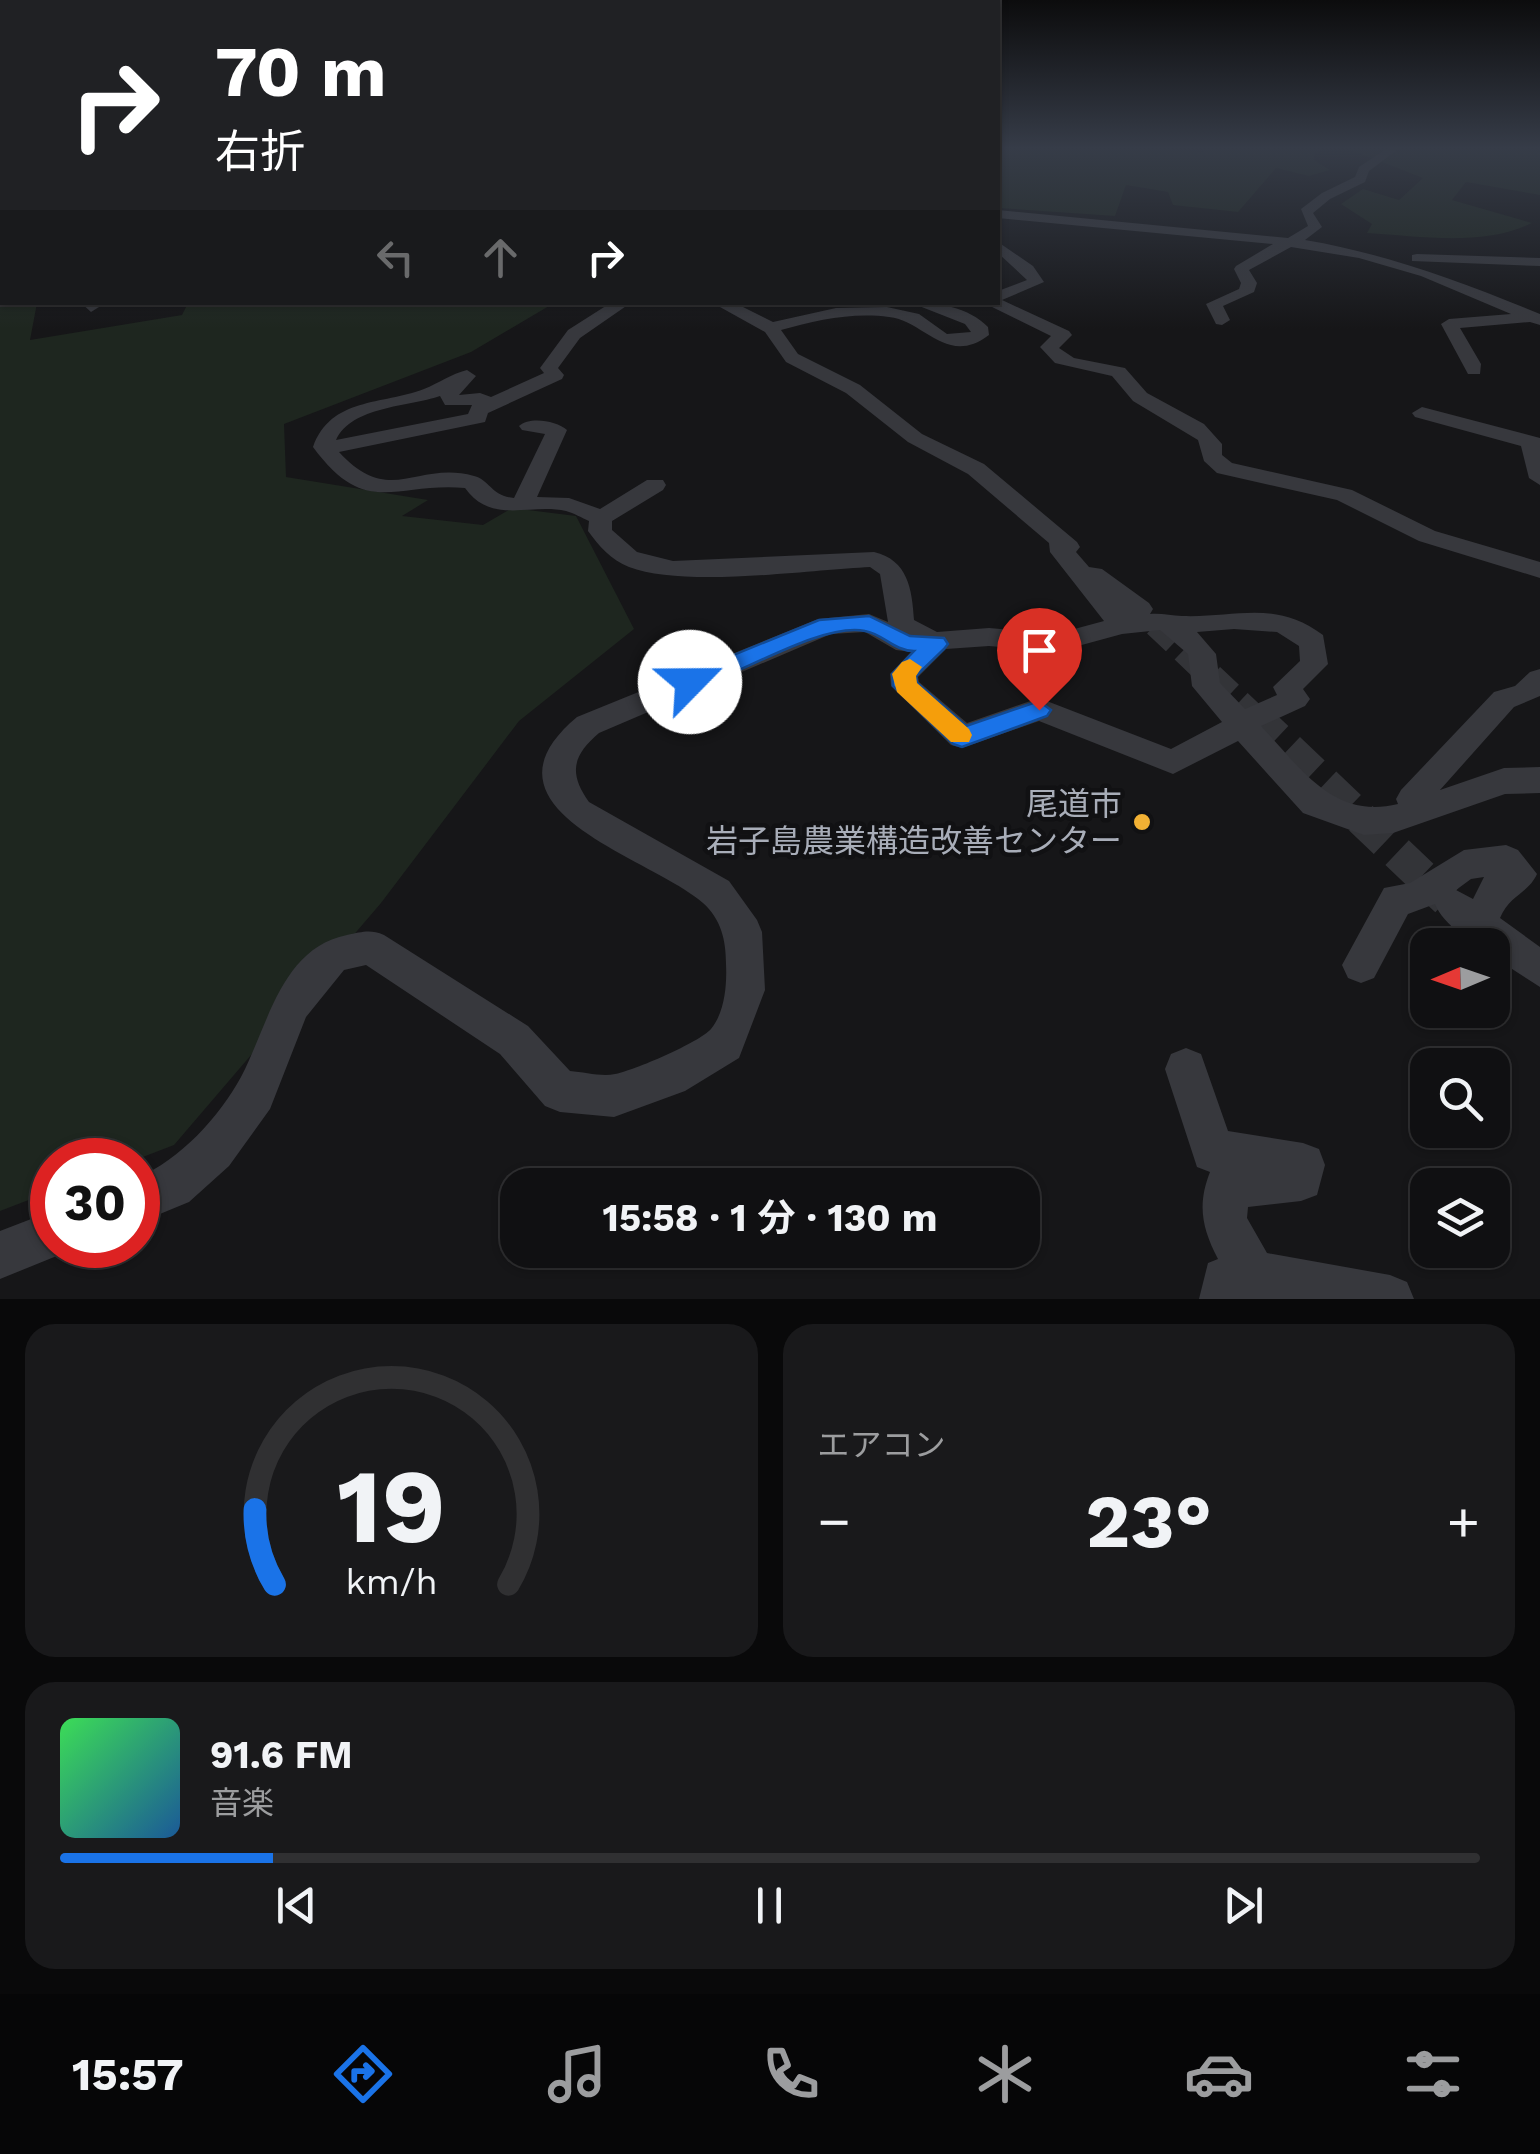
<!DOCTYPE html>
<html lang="ja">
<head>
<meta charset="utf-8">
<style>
  body { margin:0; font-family:"Work Sans","Noto Sans JP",sans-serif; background:#19191b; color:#f1f3f6; height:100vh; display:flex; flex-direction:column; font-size:38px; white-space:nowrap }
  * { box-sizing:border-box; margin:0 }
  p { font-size:32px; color:#9c9d9f }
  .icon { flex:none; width:55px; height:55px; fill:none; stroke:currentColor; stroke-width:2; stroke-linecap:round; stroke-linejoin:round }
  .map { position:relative; height:1299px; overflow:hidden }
  .sheet { display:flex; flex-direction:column; gap:25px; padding:25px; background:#09090a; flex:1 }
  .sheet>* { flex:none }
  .banner { position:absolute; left:0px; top:0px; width:1000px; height:305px; box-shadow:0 2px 8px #0004,0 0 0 2px #303032; background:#202124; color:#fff; overflow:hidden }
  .needle { width:65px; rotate:268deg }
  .tools { position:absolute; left:1410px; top:928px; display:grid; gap:20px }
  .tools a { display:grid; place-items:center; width:100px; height:100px; border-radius:20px; background:#101012; box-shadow:0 2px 8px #0004,0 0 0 2px #303032; font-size:50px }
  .speed { position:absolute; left:30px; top:1138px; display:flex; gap:20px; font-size:50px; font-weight:700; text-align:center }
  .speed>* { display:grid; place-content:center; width:130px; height:130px; border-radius:50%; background:#101012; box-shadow:0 2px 8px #0004,0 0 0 2px #303032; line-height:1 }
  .speed .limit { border:15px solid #d22; background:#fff; color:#111 }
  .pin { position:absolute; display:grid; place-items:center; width:85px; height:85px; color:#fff; margin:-102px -42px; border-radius:50% 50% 50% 0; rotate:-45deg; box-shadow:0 0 10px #0007 }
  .pin .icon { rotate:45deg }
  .me { position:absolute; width:110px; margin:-55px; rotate:67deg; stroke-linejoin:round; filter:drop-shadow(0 0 8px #0008) }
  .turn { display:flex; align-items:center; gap:35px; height:210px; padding:0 50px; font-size:45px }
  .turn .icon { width:130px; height:130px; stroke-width:2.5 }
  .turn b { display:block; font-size:70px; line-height:85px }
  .lanes { display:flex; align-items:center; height:95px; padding:0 50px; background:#0003; justify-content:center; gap:50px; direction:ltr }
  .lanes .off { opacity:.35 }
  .big { font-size:75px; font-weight:700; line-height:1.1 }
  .sheet .card { flex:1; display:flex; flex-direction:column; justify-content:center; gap:15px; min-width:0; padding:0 35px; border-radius:30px; background:#19191b }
  .sheet .dial { align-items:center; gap:0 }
  .dial svg { height:260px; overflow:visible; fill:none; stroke:#303032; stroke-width:7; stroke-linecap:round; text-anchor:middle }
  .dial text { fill:#f1f3f6; stroke:none }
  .song { display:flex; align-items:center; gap:30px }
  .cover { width:120px; height:120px; border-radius:15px; background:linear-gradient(135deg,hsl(130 70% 55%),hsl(210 70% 35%)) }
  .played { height:10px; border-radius:5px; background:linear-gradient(90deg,#1a73e8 15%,#303032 15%) }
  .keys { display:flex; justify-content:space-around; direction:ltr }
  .heat { display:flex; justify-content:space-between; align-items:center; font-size:55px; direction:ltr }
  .sheet .tiles { flex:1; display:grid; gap:25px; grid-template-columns:1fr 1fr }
  .card:last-child { grid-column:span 2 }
  .trip { position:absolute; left:500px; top:1168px; width:540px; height:100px; border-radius:30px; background:#101012; box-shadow:0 2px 8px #0004,0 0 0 2px #303032; font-weight:700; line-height:100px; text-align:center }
  .tab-bar { display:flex; height:160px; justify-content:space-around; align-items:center; background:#060607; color:#9c9d9f }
  .tab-bar .icon { width:70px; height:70px }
  .tab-bar .current { color:#1a73e8 }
  .tab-bar b { font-size:45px; color:#f1f3f6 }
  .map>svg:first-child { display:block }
  .green { fill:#1e261f }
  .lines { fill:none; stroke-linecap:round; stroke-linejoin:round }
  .street-tunnel-far1 { stroke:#333438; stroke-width:26; stroke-dasharray:26 12; stroke-linecap:butt }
  .street-tunnel { stroke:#333438; stroke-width:34; stroke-dasharray:34 16; stroke-linecap:butt }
  .street { fill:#37383d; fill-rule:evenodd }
  .route { fill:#1a73e8; stroke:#114b97; stroke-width:2.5 }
  .slow { fill:#f59e0b }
  .poi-dot { fill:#f2b134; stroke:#111113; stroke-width:4 }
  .labels { text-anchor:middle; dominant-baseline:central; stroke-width:9; stroke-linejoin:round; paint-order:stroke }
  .near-poi-label { font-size:32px; fill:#a8adb8; stroke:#111113; text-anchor:end }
</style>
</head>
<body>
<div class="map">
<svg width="1540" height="1299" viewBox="0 0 1540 1299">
  <rect width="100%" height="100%" fill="#161618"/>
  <g class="green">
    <polygon points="998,147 1126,147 1204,152 1203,147 1330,147 1315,152 1314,160 1330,170 1309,176 1276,168 1238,212 1173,205 1168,192 1126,185 1115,216 998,208"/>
    <path d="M1343,147H1540V195L1466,182L1452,200L1532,223C1483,247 1420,236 1367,233L1372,224L1341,204L1363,189L1399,200L1423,178Z"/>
    <polygon points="0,261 2,302 37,303 30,340 182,315 188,303 554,303 471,352 284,424 286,477 428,500 402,516 483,525 512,508 576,516 634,629 519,721 381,903 174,1145 135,1160 52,1160 52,1191 0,1211"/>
  </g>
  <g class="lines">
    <polyline class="street-tunnel-far1" points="1156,624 1254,717"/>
    <polyline class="street-tunnel" points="1252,715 1447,900"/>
    <g class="street">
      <path d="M1389,147H1401L1369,171L1365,182L1330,199L1313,213L1322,227L1305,240C1388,254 1462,282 1540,314V325L1530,322L1460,328L1481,364L1480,374H1468L1441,324L1449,319L1511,314L1421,276L1359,258L1291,247L1249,270L1257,283L1254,292L1223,306L1230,320L1222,325L1216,324L1206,304L1239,289L1241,283L1234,269L1236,266L1273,244L998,218V210L1288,238L1308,226L1301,209L1322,193L1355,177L1359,167Z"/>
      <polygon points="2,178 2,186 0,187 0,179"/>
      <rect x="0" y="208" width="2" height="8"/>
      <polygon points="998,242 1033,266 1044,282 1002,300 1069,331 1072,335 1059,348 1074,358 1125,368 1147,393 1204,424 1222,444 1222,455 1232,463 1352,490 1435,531 1540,562 1540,578 1419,541 1337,500 1217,473 1204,461 1198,440 1133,401 1112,376 1055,363 1040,347 1051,336 988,305 986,302 998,302 998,291 1027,280 998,253"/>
      <rect x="0" y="248" width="2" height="8"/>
      <polygon points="1417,254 1540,258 1540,266 1412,261 1412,255"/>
      <polygon points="80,302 96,302 99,307 91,312"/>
      <path d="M612,302H632L580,338L558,368L564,375L562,379L488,413L485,422L339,452C390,508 417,460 474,476C490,480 491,496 514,498L545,434L522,430L519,426C530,416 557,421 567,430L537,497L569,498L600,509L647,480H663L666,485L663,490L612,521V530L637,552L673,561L874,552C908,560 912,589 914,620L937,632L989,628L1056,634L1104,621L1050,552L1049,543L968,474L908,442L846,393L786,362L765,332L711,302H733L773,322L836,308L887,307L919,314L947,334L971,332L965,324L909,302C936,302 969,307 988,327L989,335C947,367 925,321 889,317C853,312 816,320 781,330L798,354L860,385L922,434L984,464L1077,542L1080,547L1076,552L1089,567L1102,569L1149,603L1153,609L1150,614C1162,613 1171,616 1182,616C1236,618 1274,599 1323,635L1328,664L1303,689L1310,699L1305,706L1261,726C1301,768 1333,820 1398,804L1396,799L1401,790L1494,692L1515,686L1530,672L1540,669V696L1514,707L1440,790L1504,768L1540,767V793L1505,794L1393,833L1364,835L1303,813L1238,741L1173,774L1039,721L962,748L951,745L891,686L890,674L911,652L896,650L865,632L831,634L599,733C573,755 568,773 589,802L729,881L757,920L762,932L765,990L739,1058L685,1091L614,1117L560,1112L545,1106L500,1054L366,965L344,970L306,1017L270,1109L229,1166L189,1202L138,1223V1177C179,1161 220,1116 241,1077C268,1026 281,948 347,935C362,932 370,929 384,935L528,1026L570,1071C584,1072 602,1077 615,1074C633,1071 700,1042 711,1029C725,1012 727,984 726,964C726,940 721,919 703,903C651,857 466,810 577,717L818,619L869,614L888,622L880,574L870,567C808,570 683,588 629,567C611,560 599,546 588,531L589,521C582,518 574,513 566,511C530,503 491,525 465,488C394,482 366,519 313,447C331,397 382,405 424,389C439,383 451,374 467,370L476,376L459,395L480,393L491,397L544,373L540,368L568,330ZM440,396L445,405H472L468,414L336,440C352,406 408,407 440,396ZM1234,629L1277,632L1299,646L1300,661L1273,687L1277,695L1245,709L1220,683L1216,654L1197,632ZM1160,630L1188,654L1192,686L1222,722L1171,749L1039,698L967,723L919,682L918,677L946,649L989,646L1056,652L1122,634Z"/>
      <polygon points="1422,407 1540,438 1540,485 1529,478 1521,446 1415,417 1412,413"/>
      <path d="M1506,845L1518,850L1537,874C1528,894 1510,894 1500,918L1540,947V987L1492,956V945C1471,945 1443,924 1435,904L1408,914L1374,978L1361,983L1348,978L1342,965L1384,888L1410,883L1464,850ZM1484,877L1473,899L1456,890L1471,879Z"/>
      <path d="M1186,1048L1201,1054L1228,1131L1303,1143L1319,1149L1325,1165L1317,1195L1301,1201L1248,1207L1247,1218L1267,1253L1390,1275L1407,1282L1414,1299H1199L1208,1263L1218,1259C1202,1228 1197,1205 1210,1172L1197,1167L1165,1069L1171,1054Z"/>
      <polygon points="52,1211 52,1245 71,1245 69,1251 0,1279 0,1231"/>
    </g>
  </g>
  <linearGradient id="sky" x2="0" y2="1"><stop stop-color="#0c0c0d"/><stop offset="0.45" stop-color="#363c48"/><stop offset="1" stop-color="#363c48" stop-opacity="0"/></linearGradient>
  <rect width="1540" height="329" fill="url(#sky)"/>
  <path class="route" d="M869,616L910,636L944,638L948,644L944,649L916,676L917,683L966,726L1039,701L1051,710L1047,716L962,747L953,744L893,686L892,674L914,651C894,651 883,634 865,631C821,622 736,677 690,690L678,682L682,676L819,620Z"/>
  <polygon class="slow" points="910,659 922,667 916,676 917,683 969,729 972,735 969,742 951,742 897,692 892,674 902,662"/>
  <circle class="poi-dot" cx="1142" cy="822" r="10"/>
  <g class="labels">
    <g class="near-poi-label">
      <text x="1122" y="804">尾道市<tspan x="1122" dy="37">岩子島農業構造改善センター</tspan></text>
    </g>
  </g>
</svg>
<div class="tools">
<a><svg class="needle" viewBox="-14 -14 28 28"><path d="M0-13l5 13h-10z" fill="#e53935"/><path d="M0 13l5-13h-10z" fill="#9c9d9f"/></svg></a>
<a><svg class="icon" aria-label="search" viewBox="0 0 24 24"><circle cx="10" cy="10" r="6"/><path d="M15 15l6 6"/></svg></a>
<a><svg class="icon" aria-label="layers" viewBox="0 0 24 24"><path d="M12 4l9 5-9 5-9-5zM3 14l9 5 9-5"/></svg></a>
</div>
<div class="speed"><div class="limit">30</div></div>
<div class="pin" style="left:1039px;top:710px;background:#d93025"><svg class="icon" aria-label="arrive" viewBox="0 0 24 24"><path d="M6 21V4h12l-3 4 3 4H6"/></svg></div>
<svg class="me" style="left:690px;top:682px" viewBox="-20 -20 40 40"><circle r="19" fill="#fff"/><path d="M0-13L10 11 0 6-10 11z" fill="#1a73e8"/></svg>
<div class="trip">15:58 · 1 分 · 130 m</div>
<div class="banner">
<div class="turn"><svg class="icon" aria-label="right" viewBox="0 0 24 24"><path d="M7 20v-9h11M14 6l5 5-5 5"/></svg><div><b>70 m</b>右折</div></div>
<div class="lanes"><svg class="icon off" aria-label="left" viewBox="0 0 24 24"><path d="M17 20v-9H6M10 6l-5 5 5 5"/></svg><svg class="icon off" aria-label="ahead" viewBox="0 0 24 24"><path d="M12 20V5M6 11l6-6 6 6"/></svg><svg class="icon" aria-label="right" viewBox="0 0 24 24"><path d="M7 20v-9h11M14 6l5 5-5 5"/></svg></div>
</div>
</div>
<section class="sheet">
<div class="tiles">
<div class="card dial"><svg viewBox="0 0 100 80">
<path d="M14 69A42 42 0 1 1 86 69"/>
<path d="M14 69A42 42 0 0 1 8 46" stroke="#1a73e8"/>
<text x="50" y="56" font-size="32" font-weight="700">19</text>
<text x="50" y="72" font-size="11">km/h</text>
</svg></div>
<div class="card"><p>エアコン</p>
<div class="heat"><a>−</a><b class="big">23°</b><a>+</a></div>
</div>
<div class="card">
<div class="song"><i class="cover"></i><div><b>91.6 FM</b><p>音楽</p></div></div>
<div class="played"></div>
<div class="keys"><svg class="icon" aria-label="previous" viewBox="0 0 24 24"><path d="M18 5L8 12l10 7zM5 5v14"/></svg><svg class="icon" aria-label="pause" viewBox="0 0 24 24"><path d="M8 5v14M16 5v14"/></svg><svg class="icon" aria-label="next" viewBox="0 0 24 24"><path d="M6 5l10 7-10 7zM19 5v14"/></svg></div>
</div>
</div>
</section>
<nav class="tab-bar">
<b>15:57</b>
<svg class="icon current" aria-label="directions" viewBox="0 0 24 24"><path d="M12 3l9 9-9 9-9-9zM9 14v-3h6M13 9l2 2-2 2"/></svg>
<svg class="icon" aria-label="music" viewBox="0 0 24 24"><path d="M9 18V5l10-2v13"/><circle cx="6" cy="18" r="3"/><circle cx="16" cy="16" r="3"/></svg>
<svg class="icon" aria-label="phone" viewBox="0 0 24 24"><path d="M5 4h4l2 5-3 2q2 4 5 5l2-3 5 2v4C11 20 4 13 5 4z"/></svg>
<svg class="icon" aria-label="climate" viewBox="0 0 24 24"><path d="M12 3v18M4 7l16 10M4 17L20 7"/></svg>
<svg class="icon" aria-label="car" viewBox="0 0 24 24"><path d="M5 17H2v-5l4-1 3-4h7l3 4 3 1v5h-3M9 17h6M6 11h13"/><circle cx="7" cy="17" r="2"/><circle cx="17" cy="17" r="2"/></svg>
<svg class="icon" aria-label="filters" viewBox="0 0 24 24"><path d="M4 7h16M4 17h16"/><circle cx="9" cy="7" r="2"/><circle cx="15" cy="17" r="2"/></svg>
</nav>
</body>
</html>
